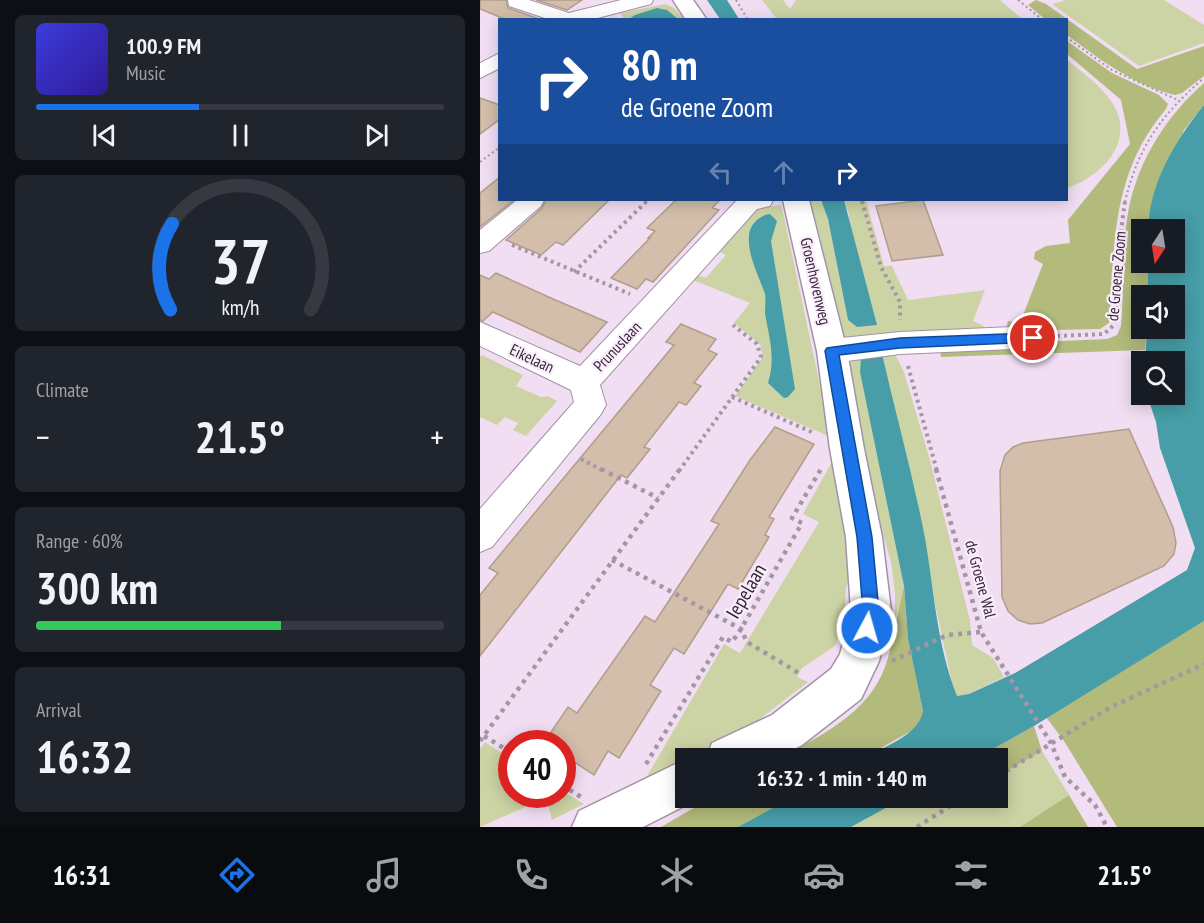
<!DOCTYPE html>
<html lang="en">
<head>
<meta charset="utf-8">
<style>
  body { margin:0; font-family:"PT Sans Narrow",sans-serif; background:#20242c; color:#f1f3f6; height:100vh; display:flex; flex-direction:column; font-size:22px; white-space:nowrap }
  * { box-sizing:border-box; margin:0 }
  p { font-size:20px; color:#9ea1a6 }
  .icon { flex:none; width:33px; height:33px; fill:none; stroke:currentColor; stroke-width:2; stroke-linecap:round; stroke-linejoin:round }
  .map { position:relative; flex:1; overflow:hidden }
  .sheet { display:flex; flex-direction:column; gap:15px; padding:15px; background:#0d0f14; width:480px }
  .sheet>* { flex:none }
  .guide { position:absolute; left:18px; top:18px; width:570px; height:183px; border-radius:0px; box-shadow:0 3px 15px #0003; background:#1a4fa0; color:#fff; overflow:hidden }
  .needle { width:39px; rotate:192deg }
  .buttons { position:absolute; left:651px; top:219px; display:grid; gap:12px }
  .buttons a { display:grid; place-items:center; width:54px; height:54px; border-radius:0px; background:#171b24; box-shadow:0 3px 15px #0003; font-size:30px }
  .speed { position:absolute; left:18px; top:730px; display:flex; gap:12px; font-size:30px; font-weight:700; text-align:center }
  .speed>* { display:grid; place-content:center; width:78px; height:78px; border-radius:50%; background:#171b24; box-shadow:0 3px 15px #0003; line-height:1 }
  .speed .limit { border:9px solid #d22; background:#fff; color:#111 }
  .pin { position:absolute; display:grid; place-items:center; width:51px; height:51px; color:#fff; margin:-26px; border:3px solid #fff; border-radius:50%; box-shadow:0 2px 6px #0007 }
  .me { position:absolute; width:66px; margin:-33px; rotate:6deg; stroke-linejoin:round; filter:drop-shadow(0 0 4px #0008) }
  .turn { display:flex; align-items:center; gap:21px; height:126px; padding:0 24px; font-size:27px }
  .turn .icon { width:78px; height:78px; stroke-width:2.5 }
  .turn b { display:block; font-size:42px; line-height:51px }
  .lanes { display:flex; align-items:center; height:57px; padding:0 24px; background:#0003; justify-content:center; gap:30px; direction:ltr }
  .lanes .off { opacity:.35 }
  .big { font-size:45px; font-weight:600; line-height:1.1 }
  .sheet .widget { flex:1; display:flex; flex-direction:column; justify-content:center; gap:9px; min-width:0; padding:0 21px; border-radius:9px; background:#20242c }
  .sheet .dial { align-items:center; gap:0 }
  .dial svg { height:156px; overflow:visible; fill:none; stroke:#363941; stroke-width:7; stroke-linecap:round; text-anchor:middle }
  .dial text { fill:#f1f3f6; stroke:none }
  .song { display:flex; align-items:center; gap:18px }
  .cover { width:72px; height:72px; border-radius:9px; background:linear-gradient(135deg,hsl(240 70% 55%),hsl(250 70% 35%)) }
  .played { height:6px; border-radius:3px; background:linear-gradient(90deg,#1a73e8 40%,#363941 40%) }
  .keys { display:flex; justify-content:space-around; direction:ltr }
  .heat { display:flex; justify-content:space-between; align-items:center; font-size:33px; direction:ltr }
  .charge { height:9px; border-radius:4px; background:linear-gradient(90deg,#34c759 60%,#363941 0) }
  .trip { position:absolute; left:195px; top:748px; width:333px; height:60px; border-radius:0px; background:#171b24; box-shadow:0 3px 15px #0003; font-weight:600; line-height:60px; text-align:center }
  .dock { display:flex; height:96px; justify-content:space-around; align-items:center; background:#090b0e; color:#9ea1a6 }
  .dock .icon { width:42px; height:42px }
  .dock .selected { color:#1a73e8 }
  .dock b { font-size:27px; color:#f1f3f6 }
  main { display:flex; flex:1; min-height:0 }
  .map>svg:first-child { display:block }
  .green { fill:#ccd4a5 }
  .forest { fill:#b2bb7c }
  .water { fill:#479ea8 }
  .building { fill:#d2beaa; stroke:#b19e8a; stroke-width:1.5 }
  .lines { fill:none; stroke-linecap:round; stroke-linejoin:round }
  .minor-casing { stroke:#a492a6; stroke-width:2 }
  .tertiary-casing { stroke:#a492a6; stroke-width:3 }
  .path-far2 { stroke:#a596a6; stroke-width:2; stroke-dasharray:2 3; stroke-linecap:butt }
  .path-far1 { stroke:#a596a6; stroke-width:4; stroke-dasharray:3 4; stroke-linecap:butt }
  .path { stroke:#a596a6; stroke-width:4.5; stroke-dasharray:4 5; stroke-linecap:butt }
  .minor { fill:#fff; fill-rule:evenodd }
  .tertiary { fill:#fff; fill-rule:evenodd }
  .route { fill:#1a73e8; stroke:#114b97; stroke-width:1.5 }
  .labels { text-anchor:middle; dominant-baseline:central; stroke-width:4.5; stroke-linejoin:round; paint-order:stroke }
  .street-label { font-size:16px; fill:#312a32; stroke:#fcecfe }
  .near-street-label { font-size:20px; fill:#312a32; stroke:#fcecfe }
</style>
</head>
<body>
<main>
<section class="sheet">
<div class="widget">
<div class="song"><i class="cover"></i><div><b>100.9 FM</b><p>Music</p></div></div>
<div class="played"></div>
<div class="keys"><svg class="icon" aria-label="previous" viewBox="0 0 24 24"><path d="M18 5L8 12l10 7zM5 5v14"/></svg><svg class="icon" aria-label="pause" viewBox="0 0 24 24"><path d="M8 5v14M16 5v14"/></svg><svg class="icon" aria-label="next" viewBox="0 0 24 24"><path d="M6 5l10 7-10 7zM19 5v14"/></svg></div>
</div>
<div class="widget dial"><svg viewBox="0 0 100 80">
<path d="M14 69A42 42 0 1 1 86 69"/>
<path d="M14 69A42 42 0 0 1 15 25" stroke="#1a73e8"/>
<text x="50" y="56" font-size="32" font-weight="700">37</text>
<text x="50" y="72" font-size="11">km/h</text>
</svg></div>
<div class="widget"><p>Climate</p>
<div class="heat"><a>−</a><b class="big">21.5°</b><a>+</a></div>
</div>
<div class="widget"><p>Range · 60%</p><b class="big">300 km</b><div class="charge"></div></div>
<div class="widget"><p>Arrival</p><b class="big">16:32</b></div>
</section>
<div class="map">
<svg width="724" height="827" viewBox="0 0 724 827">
  <rect width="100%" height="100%" fill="#f1def3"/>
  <g class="green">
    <polygon points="282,0 303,0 310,9 316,0 520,0 542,19 297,19"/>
    <polygon points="586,0 684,0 724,25 724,43 659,66 572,4"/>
    <polygon points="185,4 194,8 204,19 198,19 194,15 144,19 140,13"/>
    <path d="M586,59C602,72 622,86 633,104C656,142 621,177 587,188Z"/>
    <polygon points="329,200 341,200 348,219 368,320 377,327 369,214 364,200 386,200 404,266 412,266 428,300 505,290 493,321 504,326 501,331 379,340 359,335 340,237"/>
    <polygon points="301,205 303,212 351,437 255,396 283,357 280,344 254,323 270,303 213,280 217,275 226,278 246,255 235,250 275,209"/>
    <polygon points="415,354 424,372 450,460 490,621 492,645 513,658 524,677 489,694 477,696 472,683 455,604 444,537 408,504 424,586 415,622 415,593 411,562 390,489 366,355"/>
    <polygon points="2,355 43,375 36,386 61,397 68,396 77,401 46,436 33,430 38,423 25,417 17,425 0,417 0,357"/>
    <polygon points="354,458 373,562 366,588 364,618 355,646 322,668 317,677 328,682 272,725 163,783 244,644 260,653 339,522 323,514"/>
    <polygon points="5,742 31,759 32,795 82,795 83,791 104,804 72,820 66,798 0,827 0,749"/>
    <polygon points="562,751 589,795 540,827 371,827 424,798 518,798 518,776"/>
  </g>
  <g class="forest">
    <path d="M556,0L566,4L657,69L724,46V76L702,93L695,95C655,86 619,59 587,35L586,20L565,19L548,5Z"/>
    <path d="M587,41L632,73L679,95L688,104L686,109C631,174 635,242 629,323L620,329L526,331L528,321L540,323L563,264L554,259L555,252L566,246L590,243L588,220L650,144L641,100L587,54Z"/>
    <path d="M724,83V105L704,130L669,216L668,229L662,230V262L668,263V295L662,296V328L667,329L665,350L461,357L460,351L469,346L627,339L637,335L641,326C644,291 642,255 647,220C654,167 684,118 724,83Z"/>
    <path d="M424,586L428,639L443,711L442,719L433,730L381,759H299C339,736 388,714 405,667C414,641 417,613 424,586Z"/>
    <polygon points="724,621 724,827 637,827 584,741 566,717"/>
    <polygon points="554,726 562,751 518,776 518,759 495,759"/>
    <polygon points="589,795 608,827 540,827"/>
    <polygon points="231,798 311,798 258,827 181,827"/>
  </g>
  <g class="water">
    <polygon points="227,0 247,0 259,19 240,19"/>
    <polygon points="177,8 187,10 198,19 149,19 155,15"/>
    <path d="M724,105V621L554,726L495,759H381C401,748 439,736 443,711L428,639L424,586L380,372L381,357L402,354C416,415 433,476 445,538C454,590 457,646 477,696L489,694L535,673L707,570L715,548L680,448L676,422L667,395L694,394V362L665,361L667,329L694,328V296L668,295V263L694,262V230L668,229C670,182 695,141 724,105Z"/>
    <polygon points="341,200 364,200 397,325 377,327 368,320 348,219"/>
    <path d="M290,214L297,221L291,241L315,389L308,397L304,398L288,383C296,358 289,338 285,313C285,307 286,301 285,294C279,276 267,255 269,235C270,224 280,215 290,214Z"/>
    <polygon points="311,798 424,798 371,827 258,827"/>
  </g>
  <g class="building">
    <polygon points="0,0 26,0 28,8 62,20 27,20 0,9"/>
    <polygon points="56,0 102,0 87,10"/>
    <polygon points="0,98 20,105 20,119 0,134"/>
    <polygon points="20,177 20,200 34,200 0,227 0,193"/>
    <polygon points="66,200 129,200 83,245 76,242 61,255 26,240 62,208"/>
    <polygon points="196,200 240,200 232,208 239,210 173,282 166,279 157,289 131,278 170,238 168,238 175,231 167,228"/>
    <polygon points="443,200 463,255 412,261 396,206"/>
    <polygon points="16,273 73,299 127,322 100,352 13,312 3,321 0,320 0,275 9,279"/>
    <polygon points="201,324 236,339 228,350 237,354 214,383 221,386 206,405 199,402 164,447 170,449 147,478 141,475 0,656 0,595 18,573 9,568 194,345 186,342"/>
    <polygon points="295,427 334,444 289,517 294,519 285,535 289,537 258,589 248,584 204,654 194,648 170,685 181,691 139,758 128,751 114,775 82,754 82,744 63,744 88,707 97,713 165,616 175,622 239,524 231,521 270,460"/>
    <polygon points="649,429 693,527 696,543 694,554 684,566 562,623 550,624 538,620 528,611 522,597 520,471 525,455 533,447 543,443"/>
  </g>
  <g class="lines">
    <defs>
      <g id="minor">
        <polygon points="28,0 49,0 89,13 141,0 173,0 171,4 110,20 71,20 29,6"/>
        <polygon points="20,53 20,68 0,78 0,63"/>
        <polygon points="37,200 64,200 61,206 9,251 0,253 0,230"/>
        <polygon points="257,200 293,200 290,206 277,209 120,385 126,405 121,414 12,547 0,552 0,509 94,402 91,390 0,346 0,322 100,366"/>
        <polygon points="553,326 563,329 568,337 563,345 553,348 420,354 352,363 342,359 337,351 342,343 352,339 420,332"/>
      </g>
      <g id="tertiary">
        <polygon points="193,0 213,0 227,20 206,20"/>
        <polygon points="303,200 329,200 367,351 384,449 402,537 411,611 399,661 381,699 322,745 295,759 226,759 232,743 292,715 351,669 360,654 371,611 366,537 350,449 337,351"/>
        <polygon points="206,759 206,798 220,798 163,827 92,827 99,811"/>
      </g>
    </defs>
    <use href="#minor" class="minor-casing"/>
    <use href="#tertiary" class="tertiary-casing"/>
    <g class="path-far2">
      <polyline points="256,0 268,20"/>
      <polyline points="538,0 563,20"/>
      <polyline points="586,37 632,70 698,100"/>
      <polyline points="0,162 20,147"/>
      <polyline points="382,200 383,202"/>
      <polyline points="165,202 168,200"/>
      <path d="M645,202C658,147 681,115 724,78"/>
    </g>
    <g class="path-far1">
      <polyline points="382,201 401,267 420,302 420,320"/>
      <polyline points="32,245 150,294"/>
      <polyline points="94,272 167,201"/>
      <polyline points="577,336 624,334 635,324 638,253 645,201"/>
      <polyline points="428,366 457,471"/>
      <polyline points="252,397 334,433"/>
      <polyline points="101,459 124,471"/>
      <polyline points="199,471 281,357 277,344 253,325"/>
    </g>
    <g class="path">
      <polyline points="121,469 178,498"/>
      <polyline points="456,469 501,632 571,743 585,777 615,805 627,827"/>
      <polyline points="132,560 261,629 267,642 322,675"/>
      <polyline points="412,661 467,635 501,632"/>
      <polyline points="4,736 32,753"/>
      <polyline points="0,741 200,469"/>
      <polyline points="166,764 243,637 252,642 261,629 322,523 312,518 341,469"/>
      <polyline points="518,776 631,707 724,664"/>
      <polyline points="82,785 101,797"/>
      <polyline points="437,827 483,798"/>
    </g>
    <use href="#minor" class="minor"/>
    <use href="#tertiary" class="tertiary"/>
  </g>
  <polygon class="route" points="553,333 560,338 553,342 420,348 359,355 392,537 399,612 393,634 387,636 381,634 378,628 383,612 377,537 345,351 347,348 420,338"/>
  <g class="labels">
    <g class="street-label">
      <text transform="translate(636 276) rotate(-85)">de Groene Zoom</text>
      <text transform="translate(336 281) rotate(77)">Groenhovenweg</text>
      <text transform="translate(137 346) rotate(-47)">Prunuslaan</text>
      <text transform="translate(52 358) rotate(25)">Eikelaan</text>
      <text transform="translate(501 579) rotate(75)">de Groene Wal</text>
    </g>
    <g class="near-street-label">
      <text transform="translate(266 591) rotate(-60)">Iepelaan</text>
    </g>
  </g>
</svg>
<div class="buttons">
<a><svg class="needle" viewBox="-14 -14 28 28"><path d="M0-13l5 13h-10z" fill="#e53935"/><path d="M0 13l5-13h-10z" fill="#9ea1a6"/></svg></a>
<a><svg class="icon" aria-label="sound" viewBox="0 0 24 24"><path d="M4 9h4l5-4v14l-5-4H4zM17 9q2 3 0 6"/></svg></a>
<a><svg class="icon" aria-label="search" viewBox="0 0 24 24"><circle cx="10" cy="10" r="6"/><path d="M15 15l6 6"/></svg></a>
</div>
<div class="speed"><div class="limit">40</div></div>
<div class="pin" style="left:553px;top:338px;background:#d93025"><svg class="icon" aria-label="arrive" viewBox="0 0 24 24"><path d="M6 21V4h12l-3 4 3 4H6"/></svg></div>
<svg class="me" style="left:387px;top:628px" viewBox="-20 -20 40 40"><circle r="17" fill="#1a73e8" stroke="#fff" stroke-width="3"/><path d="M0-11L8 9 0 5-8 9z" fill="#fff"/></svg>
<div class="trip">16:32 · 1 min · 140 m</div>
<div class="guide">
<div class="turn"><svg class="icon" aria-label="right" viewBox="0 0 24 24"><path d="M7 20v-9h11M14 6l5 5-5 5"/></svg><div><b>80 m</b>de Groene Zoom</div></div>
<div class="lanes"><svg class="icon off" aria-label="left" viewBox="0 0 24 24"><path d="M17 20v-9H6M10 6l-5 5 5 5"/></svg><svg class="icon off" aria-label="ahead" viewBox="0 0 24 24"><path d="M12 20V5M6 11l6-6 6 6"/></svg><svg class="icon" aria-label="right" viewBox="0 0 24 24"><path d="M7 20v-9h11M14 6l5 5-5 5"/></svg></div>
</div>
</div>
</main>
<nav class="dock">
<b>16:31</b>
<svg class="icon selected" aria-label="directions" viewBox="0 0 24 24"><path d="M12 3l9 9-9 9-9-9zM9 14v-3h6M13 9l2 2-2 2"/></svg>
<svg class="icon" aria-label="music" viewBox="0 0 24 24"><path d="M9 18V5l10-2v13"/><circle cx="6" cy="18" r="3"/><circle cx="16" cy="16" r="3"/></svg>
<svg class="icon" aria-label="phone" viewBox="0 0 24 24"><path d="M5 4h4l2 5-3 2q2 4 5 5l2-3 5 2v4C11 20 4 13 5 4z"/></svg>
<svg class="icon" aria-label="climate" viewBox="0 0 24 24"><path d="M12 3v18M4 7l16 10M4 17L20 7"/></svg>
<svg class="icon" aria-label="car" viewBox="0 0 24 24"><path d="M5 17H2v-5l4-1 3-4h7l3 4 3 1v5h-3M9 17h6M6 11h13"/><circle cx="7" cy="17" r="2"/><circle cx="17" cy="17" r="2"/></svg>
<svg class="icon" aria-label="filters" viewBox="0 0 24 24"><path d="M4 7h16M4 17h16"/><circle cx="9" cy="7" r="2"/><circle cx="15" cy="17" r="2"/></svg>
<b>21.5°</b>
</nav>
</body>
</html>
